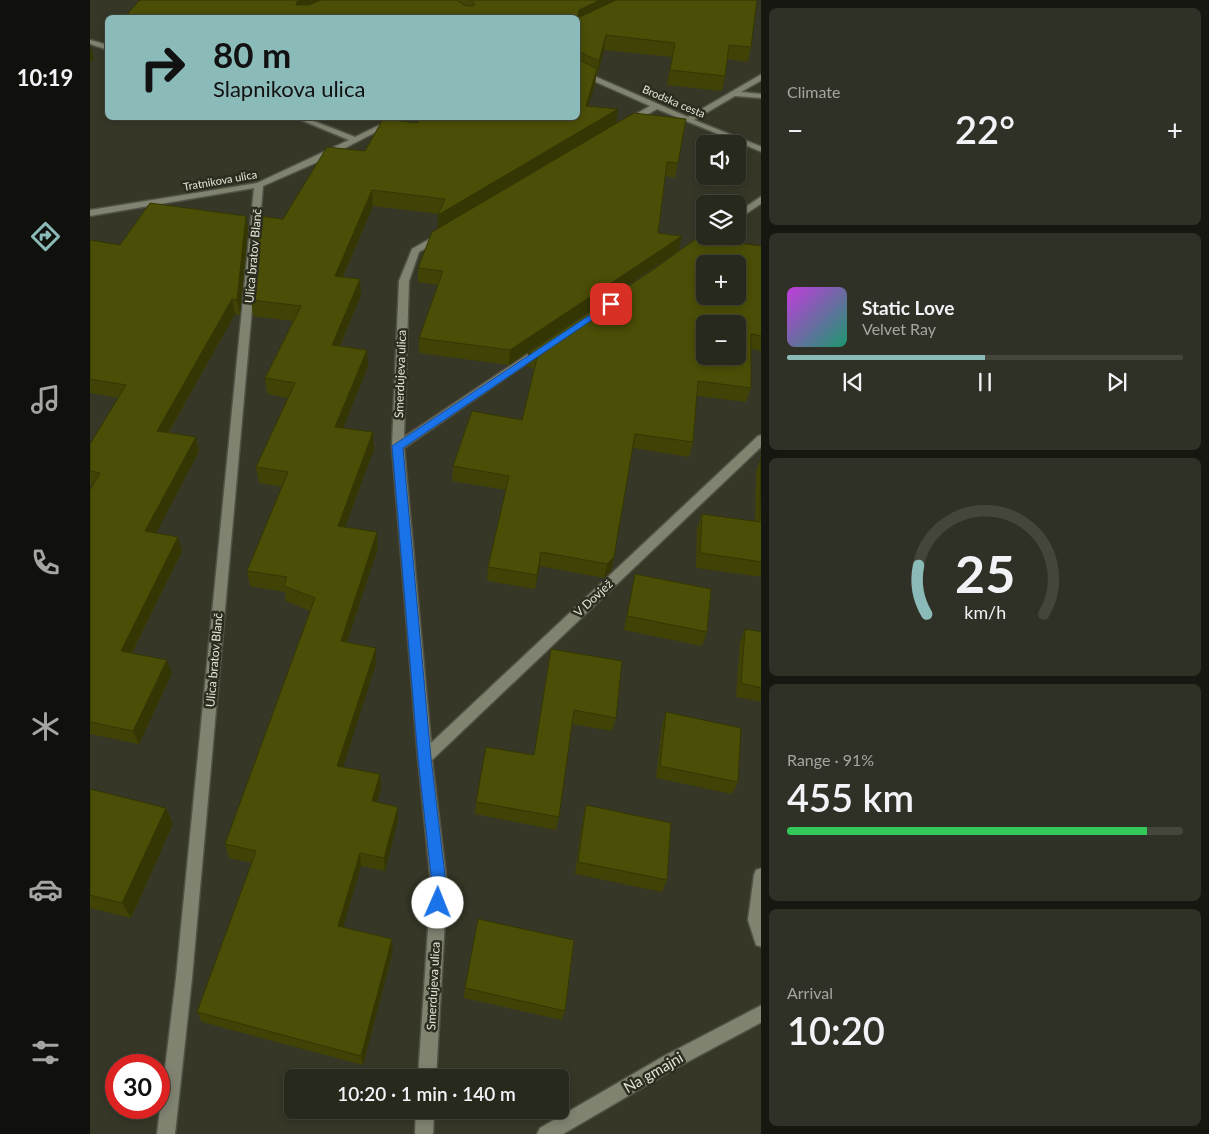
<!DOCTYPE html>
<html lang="en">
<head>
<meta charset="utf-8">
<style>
  body { margin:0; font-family:Lato,sans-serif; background:#303126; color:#f1f3f6; height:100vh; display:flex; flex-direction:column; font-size:19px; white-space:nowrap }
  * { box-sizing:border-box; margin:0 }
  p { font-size:16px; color:#a5a6a4 }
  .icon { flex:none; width:28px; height:28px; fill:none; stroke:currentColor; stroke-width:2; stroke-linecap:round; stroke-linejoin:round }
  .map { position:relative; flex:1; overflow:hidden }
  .details { display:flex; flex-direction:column; gap:8px; padding:8px; background:#161710; width:448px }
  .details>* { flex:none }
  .top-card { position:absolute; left:15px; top:15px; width:475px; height:105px; border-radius:8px; box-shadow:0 2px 8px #0003,0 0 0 1px #44453b; background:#8bbbb9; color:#111; overflow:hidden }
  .fabs { position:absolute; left:606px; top:135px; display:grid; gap:10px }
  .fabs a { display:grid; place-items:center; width:50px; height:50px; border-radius:8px; background:#28291d; box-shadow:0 2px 8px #0003,0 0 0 1px #44453b; font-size:25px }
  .speed { position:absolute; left:15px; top:1054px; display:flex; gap:10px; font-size:25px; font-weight:700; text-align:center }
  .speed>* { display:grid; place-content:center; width:65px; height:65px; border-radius:50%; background:#28291d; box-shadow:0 2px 8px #0003,0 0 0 1px #44453b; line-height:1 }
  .speed .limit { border:8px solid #d22; background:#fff; color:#111 }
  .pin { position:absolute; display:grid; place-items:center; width:42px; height:42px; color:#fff; margin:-21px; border-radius:10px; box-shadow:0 2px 8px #0006 }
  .me { position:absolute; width:55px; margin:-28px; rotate:1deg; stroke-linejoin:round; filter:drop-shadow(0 0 4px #0008) }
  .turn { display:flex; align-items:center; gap:18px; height:105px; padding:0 25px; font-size:22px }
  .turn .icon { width:65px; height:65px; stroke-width:2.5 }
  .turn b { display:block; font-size:35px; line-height:42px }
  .big { font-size:38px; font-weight:600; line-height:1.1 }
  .details .card { flex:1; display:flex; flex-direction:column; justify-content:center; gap:8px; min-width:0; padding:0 18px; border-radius:8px; background:#303126 }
  .details .dial { align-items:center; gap:0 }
  .dial svg { height:130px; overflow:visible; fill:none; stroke:#44453b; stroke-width:7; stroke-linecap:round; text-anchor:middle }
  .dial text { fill:#f1f3f6; stroke:none }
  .song { display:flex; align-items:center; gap:15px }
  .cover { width:60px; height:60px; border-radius:8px; background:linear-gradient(135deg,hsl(290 70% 55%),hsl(160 70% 35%)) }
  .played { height:5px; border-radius:2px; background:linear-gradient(90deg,#8bbbb9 50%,#44453b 50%) }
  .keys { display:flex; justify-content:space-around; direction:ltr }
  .heat { display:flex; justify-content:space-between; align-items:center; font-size:28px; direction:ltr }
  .charge { height:8px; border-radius:4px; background:linear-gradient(90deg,#34c759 91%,#44453b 0) }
  .trip { position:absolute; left:194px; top:1069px; width:285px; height:50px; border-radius:8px; background:#28291d; box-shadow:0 2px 8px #0003,0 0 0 1px #44453b; font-weight:600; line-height:50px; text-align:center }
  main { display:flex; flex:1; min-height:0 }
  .tabs { display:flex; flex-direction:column; width:90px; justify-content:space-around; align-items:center; background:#10100c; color:#a5a6a4 }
  .tabs .icon { width:35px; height:35px }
  .tabs .on { color:#8bbbb9 }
  .tabs b { font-size:22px; color:#f1f3f6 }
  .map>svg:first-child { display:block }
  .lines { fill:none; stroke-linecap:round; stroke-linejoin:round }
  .street-casing { stroke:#515245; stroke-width:3 }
  .street { fill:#818371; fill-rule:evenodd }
  .wall { fill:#404305 }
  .shaded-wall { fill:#343704 }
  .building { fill:#4b4e06; stroke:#343704; fill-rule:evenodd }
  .route { fill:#1a73e8; stroke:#114b97 }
  .labels { text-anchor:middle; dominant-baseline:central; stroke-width:5; stroke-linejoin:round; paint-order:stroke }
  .far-street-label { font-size:11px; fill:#e4e5db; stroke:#2c2d1e }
  .street-label { font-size:12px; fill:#e4e5db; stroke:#2c2d1e }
  .near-street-label { font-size:15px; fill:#e4e5db; stroke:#2c2d1e }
</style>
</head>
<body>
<main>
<nav class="tabs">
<b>10:19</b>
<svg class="icon on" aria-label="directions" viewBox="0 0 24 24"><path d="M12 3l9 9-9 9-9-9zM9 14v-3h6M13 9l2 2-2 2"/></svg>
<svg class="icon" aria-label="music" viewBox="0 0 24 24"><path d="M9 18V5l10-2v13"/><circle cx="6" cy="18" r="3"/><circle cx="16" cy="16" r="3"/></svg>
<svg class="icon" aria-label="phone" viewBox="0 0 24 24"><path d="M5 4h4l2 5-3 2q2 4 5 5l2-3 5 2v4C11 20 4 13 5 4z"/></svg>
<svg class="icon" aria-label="climate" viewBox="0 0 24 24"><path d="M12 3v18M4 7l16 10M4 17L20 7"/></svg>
<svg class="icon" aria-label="car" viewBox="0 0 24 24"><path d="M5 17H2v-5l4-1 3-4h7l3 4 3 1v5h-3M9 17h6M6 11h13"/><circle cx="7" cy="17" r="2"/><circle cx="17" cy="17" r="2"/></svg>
<svg class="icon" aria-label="filters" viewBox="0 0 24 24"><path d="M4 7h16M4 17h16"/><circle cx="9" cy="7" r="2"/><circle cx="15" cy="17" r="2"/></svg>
</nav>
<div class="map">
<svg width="672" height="1134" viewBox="0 0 672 1134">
  <rect width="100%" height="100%" fill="#363727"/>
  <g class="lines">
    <defs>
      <g id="street">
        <polygon points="0,40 18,45 18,50 0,44"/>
        <polygon points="488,69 598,117 672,74 672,80 651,92 672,94 672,98 645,96 604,120 672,147 672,152 567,109 543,123 537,123 537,119 560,106 488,74"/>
        <polygon points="206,118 216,118 265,137 304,118 313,118 230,161 173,186 102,978 85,1134 67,1134 86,978 164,188 0,216 0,210 167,183 259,140"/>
        <polygon points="672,196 672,203 648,219 648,212"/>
        <polygon points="352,232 355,233 355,237 329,252 319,281 314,437 447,348 451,347 456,350 314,448 341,743 668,436 672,435 672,446 342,760 357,884 346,1078 328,1078 341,884 328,758 302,446 309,281 322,249"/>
        <polygon points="672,868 672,947 666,945 658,920 664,875 666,870"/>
        <polygon points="672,1005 672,1022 586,1068 473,1134 447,1134 450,1128 574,1056"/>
        <polygon points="326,1110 344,1110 343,1134 325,1134"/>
      </g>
    </defs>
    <use href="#street" class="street-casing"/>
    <use href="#street" class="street"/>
  </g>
  <g class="wall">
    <polygon points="50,0 667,0 661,47 658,62 637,59 635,76 632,91 577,85 582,57 514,50 507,75 506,75 505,84 498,106 526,123 596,119 585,178 575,176 568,233 589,250 419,365 329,353 329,338 348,285 328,282 328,268 348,228 349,214 283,206 253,277 271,295 250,346 278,366 253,428 284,449 255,527 287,532 288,548 257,642 286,648 286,663 253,767 290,774 291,788 287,802 308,820 295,871 271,866 253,927 303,951 273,1065 112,1022 107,1012 162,863 139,858 135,844 220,611 196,601 195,592 160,586 157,571 192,487 169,483 166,467 198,398 177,394 175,378 203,321 163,316 161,300 193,219 275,151 327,123 488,18 38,18 38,13"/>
    <polygon points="156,216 158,230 150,315 145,314 79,432 106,437 109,451 66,533 92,551 42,653 82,673 49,744 0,734 0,490 2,486 0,485 0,444 29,398 0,393 0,240 30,245"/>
    <polygon points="672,246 672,351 661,349 661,388 656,402 607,396 603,442 599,457 543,448 521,571 514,578 450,566 445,589 397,581 398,567 416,490 362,481 363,466 432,420 445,369 437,367 438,353"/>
    <polygon points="672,456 672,577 606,568 607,528 612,514 665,522 666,471"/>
    <polygon points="545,574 617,632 612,646 534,630"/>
    <polygon points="655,629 672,632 672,702 646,697 650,642"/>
    <polygon points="461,649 526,718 522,731 482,724 469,817 466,830 385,814 386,802 444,755"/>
    <polygon points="576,712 648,782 642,794 566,778 572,725"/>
    <polygon points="0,789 76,808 83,824 41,918 0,908"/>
    <polygon points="496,805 577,880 572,892 485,874 493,817"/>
    <polygon points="375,988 475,1011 472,1020 374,998"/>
  </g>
  <g class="shaded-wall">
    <polygon points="212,0 246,0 208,16 206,5 207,2"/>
    <polygon points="510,0 537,0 488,24 489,10"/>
    <polygon points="516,35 514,50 507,75 509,61"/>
    <polygon points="0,43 4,59 0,63"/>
    <polygon points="507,69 505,84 494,121 496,106"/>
    <polygon points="528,109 526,125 348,231 348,215"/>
    <polygon points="282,190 283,206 246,292 245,276"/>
    <polygon points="156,216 158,230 150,315 147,300"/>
    <polygon points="592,236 589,250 419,365 420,350"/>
    <polygon points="270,279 271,295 243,361 242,345"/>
    <polygon points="142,299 145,314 71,445 67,431"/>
    <polygon points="277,350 278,366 247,443 245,427"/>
    <polygon points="283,432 284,449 250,541 248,526"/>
    <polygon points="106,437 109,451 60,545 55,531"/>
    <polygon points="287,532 288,548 252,656 251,641"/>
    <polygon points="88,537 92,551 36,664 31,651"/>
    <polygon points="451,552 450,566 445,589 447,575"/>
    <polygon points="524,557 521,571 514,578 517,564"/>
    <polygon points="286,648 286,663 249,780 247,766"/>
    <polygon points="77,660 82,673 49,744 43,731"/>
    <polygon points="290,774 291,788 283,815 282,801"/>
    <polygon points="308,807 308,820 295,871 294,858"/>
    <polygon points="76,808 83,824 41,918 32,903"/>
    <polygon points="270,853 271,866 250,938 248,926"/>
    <polygon points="302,939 303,951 273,1065 271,1056"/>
  </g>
  <g class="building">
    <polygon points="50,0 212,0 207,2 206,5 219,5 231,0 367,0 374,5 383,6 385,4 381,0 510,0 489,10 488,16 490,17 526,0 667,0 661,47 639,45 635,76 580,70 585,43 516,35 509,61 489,52 488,59 507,69 496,106 528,109 348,215 355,199 282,190 245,276 270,279 242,345 277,350 245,427 283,432 248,526 287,532 251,641 286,648 247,766 290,774 282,801 308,807 294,858 270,853 248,926 302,939 271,1056 107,1012 166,851 135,844 225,598 194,586 197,577 157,571 198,472 166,467 205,383 175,378 211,306 161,300 169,216 193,219 237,147 275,151 293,119 327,123 330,118 488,118 488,18 45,18 38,13"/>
    <polygon points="544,113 596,119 588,163 577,162 568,233 592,236 420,350 329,338 353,271 328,268 342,232"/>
    <polygon points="60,203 156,216 147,300 142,299 67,431 106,437 55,531 88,537 31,651 77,660 43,731 0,722 0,490 10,473 0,471 0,444 36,385 0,379 0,240 30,245"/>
    <path d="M607,238L672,246V336L661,334V388L608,381L603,442L545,434L524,557L517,564L451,552L447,575L398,567L419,476L363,466L382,411L432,420L448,354L438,353L561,271ZM615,264H648V296H615ZM615,324H648V356H615Z"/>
    <polygon points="671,456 672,562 610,553 612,514 670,522"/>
    <polygon points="545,574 621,589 617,632 537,616"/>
    <polygon points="655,629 672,632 672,688 651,683"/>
    <polygon points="461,649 532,661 526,718 484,710 469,817 386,802 396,747 444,755"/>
    <polygon points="576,712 651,728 648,782 570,766"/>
    <polygon points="0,789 76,808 32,903 0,895"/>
    <polygon points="496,805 581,823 577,880 488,862"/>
    <polygon points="388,919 484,940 475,1011 375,988"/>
  </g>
  <polygon class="route" points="521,301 524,302 524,305 313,448 341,758 356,884 353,908 348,910 343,908 341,903 342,884 328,758 302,446"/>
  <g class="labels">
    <g class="far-street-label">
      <text transform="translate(584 101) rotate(23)">Brodska cesta</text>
      <text transform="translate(130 180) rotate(-10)">Tratnikova ulica</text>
    </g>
    <g class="street-label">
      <text transform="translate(163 256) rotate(-85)">Ulica bratov Blanč</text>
      <text transform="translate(310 374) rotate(-88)">Smerdujeva ulica</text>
      <text transform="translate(503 598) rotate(-43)">V Dovjež</text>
      <text transform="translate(124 660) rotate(-85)">Ulica bratov Blanč</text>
      <text transform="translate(343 986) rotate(-87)">Smerdujeva ulica</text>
    </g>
    <g class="near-street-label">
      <text transform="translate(563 1072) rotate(-30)">Na gmajni</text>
    </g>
  </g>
</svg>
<div class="fabs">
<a><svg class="icon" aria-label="sound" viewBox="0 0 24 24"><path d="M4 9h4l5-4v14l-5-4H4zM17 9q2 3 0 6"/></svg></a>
<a><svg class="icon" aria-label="layers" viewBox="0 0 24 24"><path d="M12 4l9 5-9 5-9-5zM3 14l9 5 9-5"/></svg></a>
<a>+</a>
<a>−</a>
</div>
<div class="speed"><div class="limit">30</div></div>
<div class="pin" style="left:521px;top:304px;background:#d93025"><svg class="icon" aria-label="arrive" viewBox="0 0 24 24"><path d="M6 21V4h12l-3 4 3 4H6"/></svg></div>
<svg class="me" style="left:348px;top:903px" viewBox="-20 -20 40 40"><circle r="19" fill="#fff"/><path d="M0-13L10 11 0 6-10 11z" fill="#1a73e8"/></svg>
<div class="trip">10:20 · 1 min · 140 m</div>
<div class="top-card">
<div class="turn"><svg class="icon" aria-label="right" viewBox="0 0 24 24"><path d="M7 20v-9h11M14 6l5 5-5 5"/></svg><div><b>80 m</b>Slapnikova ulica</div></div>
</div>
</div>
<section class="details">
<div class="card"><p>Climate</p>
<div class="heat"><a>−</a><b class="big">22°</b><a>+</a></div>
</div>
<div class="card">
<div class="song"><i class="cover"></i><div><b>Static Love</b><p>Velvet Ray</p></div></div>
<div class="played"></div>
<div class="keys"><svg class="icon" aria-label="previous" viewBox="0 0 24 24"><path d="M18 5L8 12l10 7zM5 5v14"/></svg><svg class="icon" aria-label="pause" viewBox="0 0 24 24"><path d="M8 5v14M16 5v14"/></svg><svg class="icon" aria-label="next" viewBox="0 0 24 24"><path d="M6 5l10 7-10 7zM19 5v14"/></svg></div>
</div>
<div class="card dial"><svg viewBox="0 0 100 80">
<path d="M14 69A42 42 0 1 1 86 69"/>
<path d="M14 69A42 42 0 0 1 9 39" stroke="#8bbbb9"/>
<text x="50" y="56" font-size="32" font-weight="700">25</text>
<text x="50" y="72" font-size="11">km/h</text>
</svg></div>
<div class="card"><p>Range · 91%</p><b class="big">455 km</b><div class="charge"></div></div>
<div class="card"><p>Arrival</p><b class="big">10:20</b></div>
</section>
</main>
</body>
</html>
